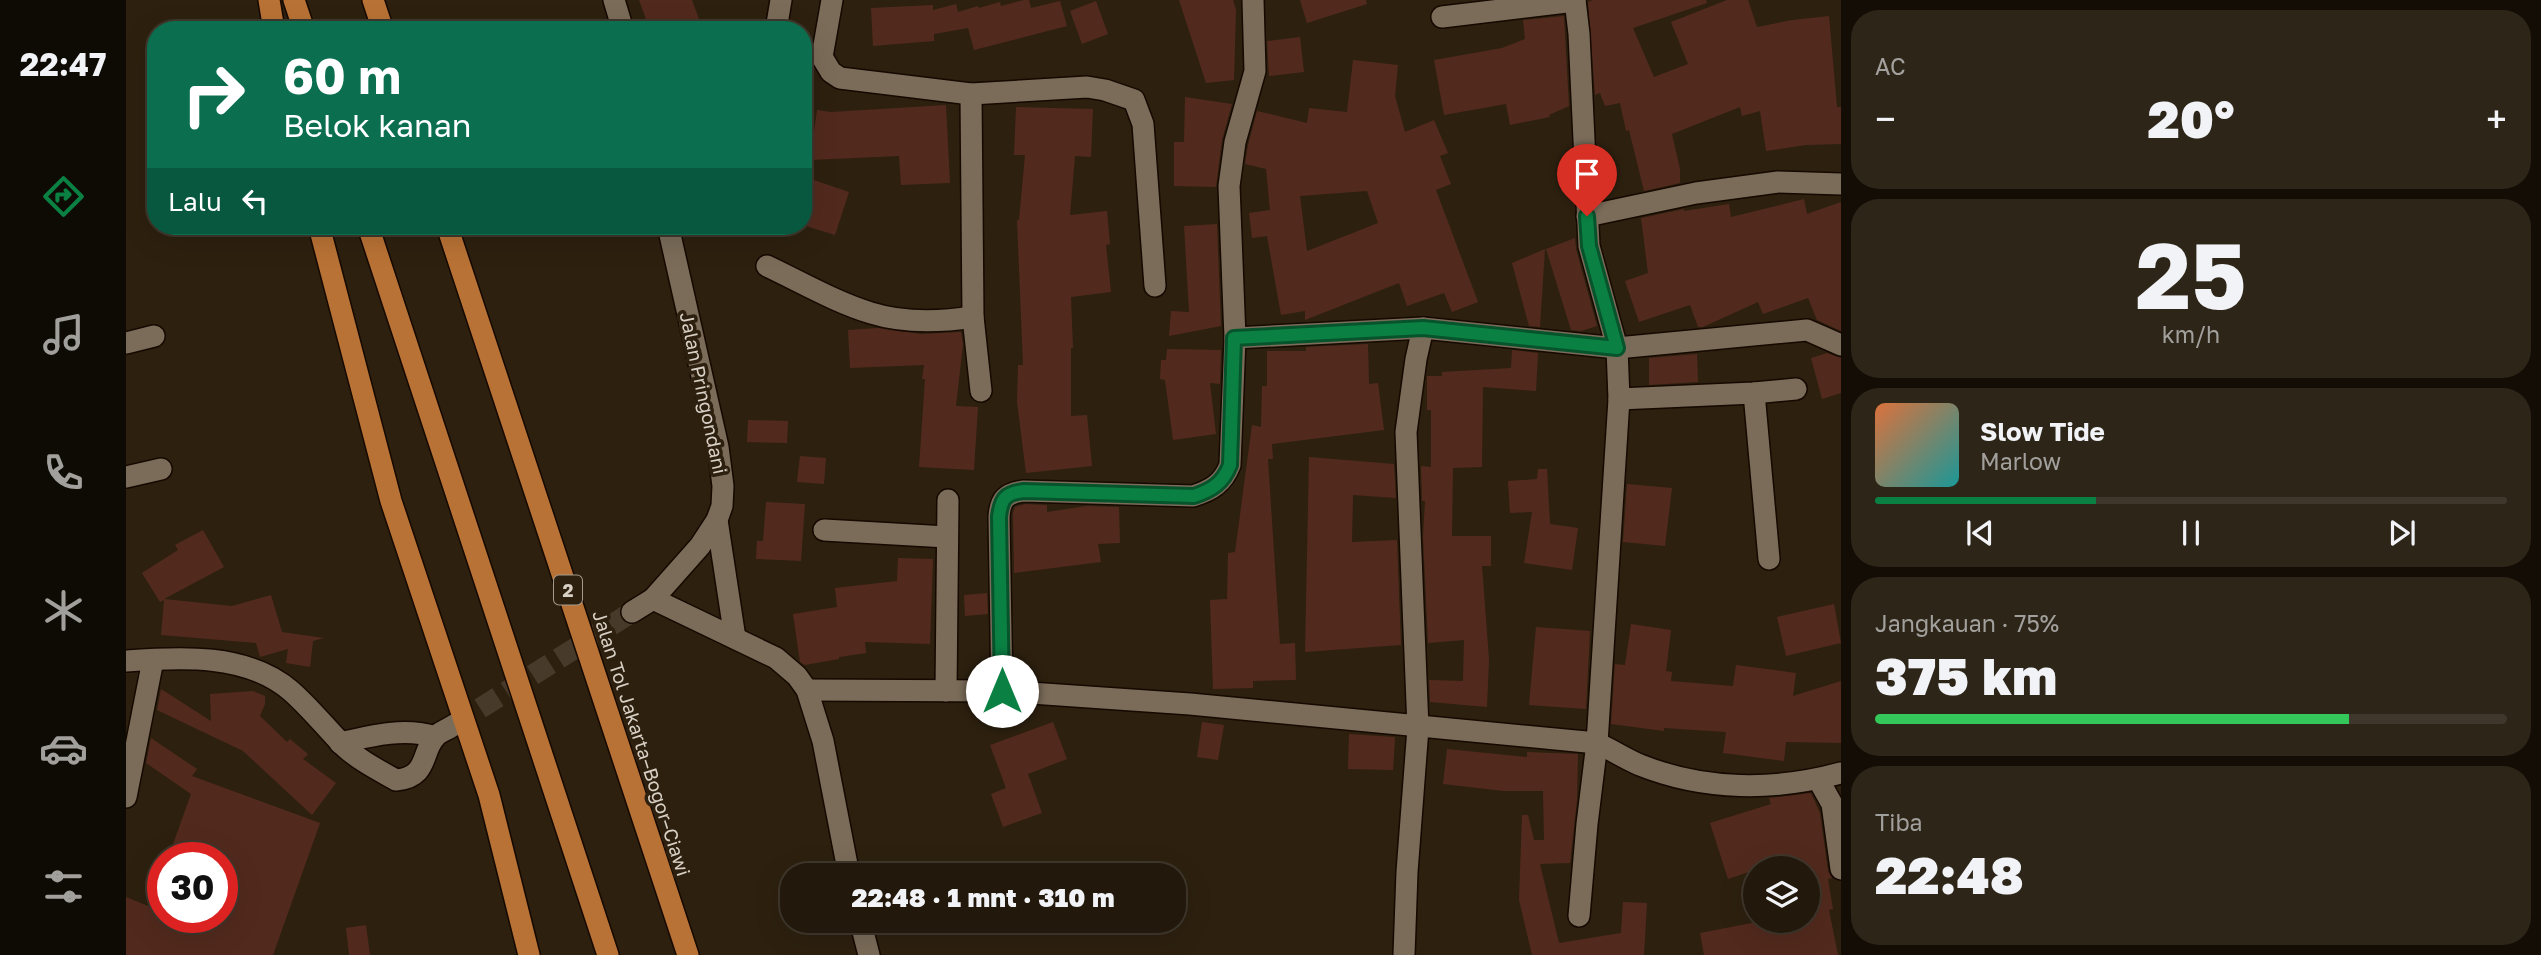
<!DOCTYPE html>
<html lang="id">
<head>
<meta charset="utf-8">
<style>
  body { margin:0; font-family:"Golos Text",sans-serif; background:#2e2519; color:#f1f3f6; height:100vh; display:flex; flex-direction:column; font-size:26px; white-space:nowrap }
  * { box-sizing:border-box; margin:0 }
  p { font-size:23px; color:#a2a09d }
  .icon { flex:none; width:38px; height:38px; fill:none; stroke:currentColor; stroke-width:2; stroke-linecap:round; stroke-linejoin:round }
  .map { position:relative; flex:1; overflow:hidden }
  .sheet { display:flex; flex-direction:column; gap:10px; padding:10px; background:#130d06; width:700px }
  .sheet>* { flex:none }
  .hud { position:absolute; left:21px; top:21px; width:665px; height:214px; border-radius:28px; box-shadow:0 7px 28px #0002,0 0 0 2px #3f372c; background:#0b6e4f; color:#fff; overflow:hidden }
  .controls { position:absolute; left:1617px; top:856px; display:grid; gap:14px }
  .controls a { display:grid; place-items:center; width:77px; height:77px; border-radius:50%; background:#22180b; box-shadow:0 7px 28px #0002,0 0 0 2px #3f372c; font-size:35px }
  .speed { position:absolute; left:21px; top:842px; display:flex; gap:14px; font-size:35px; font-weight:700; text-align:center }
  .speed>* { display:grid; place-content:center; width:91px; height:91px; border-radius:50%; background:#22180b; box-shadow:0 7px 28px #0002,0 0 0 2px #3f372c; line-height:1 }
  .speed .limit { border:10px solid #d22; background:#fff; color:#111 }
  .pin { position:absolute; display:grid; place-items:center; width:60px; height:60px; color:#fff; margin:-72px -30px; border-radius:50% 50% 50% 0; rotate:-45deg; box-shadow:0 0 7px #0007 }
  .pin .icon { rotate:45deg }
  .me { position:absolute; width:77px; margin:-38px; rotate:0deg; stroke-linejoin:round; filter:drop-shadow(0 0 5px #0008) }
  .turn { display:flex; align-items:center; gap:24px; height:147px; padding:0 21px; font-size:32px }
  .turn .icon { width:91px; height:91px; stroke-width:2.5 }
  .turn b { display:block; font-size:49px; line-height:60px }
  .then { display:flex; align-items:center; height:66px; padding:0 21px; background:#0003; gap:14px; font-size:26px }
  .big { font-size:52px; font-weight:800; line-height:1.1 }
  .sheet .tile { flex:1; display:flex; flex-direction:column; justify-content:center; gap:10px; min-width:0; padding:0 24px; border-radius:28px; background:#2e2519 }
  .sheet .dial { align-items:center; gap:0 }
  .dial b { font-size:91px; line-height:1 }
  .song { display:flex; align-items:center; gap:21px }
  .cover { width:84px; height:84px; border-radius:10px; background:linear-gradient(135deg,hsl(20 70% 55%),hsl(180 70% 35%)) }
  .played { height:7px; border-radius:4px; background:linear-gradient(90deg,#0b8043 35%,#3f372c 35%) }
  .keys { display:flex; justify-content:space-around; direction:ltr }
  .heat { display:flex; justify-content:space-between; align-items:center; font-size:38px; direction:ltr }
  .charge { height:10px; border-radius:5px; background:linear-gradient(90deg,#34c759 75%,#3f372c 0) }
  .trip { position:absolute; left:654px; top:863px; width:406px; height:70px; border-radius:28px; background:#22180b; box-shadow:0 7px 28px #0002,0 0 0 2px #3f372c; font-weight:800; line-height:70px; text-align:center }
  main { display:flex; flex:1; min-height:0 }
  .menu { display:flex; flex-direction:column; width:126px; justify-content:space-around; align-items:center; background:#0e0a04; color:#a2a09d }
  .menu .icon { width:49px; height:49px }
  .menu .current { color:#0b8043 }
  .menu b { font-size:32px; color:#f1f3f6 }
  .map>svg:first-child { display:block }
  .building { fill:#522a1d; fill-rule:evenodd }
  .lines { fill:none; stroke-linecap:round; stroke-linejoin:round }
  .minor-tunnel { stroke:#473a2a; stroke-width:21; stroke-dasharray:21 10; stroke-linecap:butt }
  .minor-casing { stroke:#150900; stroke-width:24 }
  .highway-casing { stroke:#150900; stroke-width:24 }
  .minor { stroke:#7b6c59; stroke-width:21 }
  .highway { stroke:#b97235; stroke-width:21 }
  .route-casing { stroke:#07532c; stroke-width:18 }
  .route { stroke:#0b8043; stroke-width:12 }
  .labels { text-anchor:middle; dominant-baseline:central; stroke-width:7; stroke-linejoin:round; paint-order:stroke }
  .shield { fill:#2d200f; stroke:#a59b8e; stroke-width:2 }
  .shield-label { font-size:18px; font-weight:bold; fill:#d8d0c5 }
  .street-label { font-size:19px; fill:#d8d0c5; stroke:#2d200f }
</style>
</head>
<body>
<main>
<nav class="menu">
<b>22:47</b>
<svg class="icon current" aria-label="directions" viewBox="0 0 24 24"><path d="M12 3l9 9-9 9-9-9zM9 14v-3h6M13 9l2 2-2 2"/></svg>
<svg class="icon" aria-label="music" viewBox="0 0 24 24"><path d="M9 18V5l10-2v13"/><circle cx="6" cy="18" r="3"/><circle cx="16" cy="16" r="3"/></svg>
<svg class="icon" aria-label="phone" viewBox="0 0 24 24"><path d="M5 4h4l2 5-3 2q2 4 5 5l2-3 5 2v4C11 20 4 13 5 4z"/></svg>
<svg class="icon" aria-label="climate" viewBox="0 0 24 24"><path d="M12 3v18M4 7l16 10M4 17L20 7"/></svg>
<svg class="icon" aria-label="car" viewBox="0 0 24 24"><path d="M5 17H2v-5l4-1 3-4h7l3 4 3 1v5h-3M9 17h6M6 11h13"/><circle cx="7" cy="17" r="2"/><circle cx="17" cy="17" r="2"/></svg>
<svg class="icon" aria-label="filters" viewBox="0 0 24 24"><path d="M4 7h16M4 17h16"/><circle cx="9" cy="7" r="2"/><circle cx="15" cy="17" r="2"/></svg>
</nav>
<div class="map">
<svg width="1715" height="955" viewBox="0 0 1715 955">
  <rect width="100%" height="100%" fill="#2d200f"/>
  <g class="building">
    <polygon points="513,0 566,0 573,19 545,30 524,30"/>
    <polygon points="898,0 903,0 905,8 934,1 941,26 848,50 842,28 808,34 808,41 747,46 745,8 807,5 807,10 830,4 832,12 852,6 853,8 874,2 875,6"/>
    <polygon points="1053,0 1107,0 1110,10 1108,80 1080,83"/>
    <polygon points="1174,0 1240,0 1241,4 1181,23"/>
    <polygon points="1467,0 1580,0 1581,3 1507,28 1528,77 1562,64 1545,22 1601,0 1622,0 1631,27 1666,20 1703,16 1711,107 1715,107 1715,144 1680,145 1640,151 1634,111 1616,116 1614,107 1546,134 1554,169 1554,183 1518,191 1503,130 1500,131 1494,103 1479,106 1474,93 1469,95 1462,2"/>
    <polygon points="970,1 982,34 956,44 944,11"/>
    <polygon points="1438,16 1443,106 1423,115 1424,117 1384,125 1380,104 1318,115 1308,60 1376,48 1399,39 1397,20"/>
    <polygon points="1174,37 1178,72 1143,76 1141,41"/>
    <path d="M1227,60L1272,65L1269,96L1279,132L1308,120L1322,153L1314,156L1325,184L1310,190L1352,302L1326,312L1318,293L1281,306L1273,283L1179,320V311L1155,315L1141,236L1126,238L1123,213L1144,210L1140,169L1119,164L1122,145L1131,111L1181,123L1183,108L1221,112ZM1241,191L1252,223L1181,251L1174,196Z"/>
    <polygon points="1059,97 1106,104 1096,140 1090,187 1048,186 1048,142 1058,142"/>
    <polygon points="820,105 824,183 775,185 773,156 684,160 691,110 705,112"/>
    <polygon points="890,107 967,109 965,157 949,156 944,215 981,211 984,244 980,245 985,292 945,297 947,348 945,348 945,416 961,415 966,466 900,473 891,402 892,365 897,365 891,220 893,220 899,155 888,155"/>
    <polygon points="682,178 723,192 709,235 677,225 677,192"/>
    <polygon points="1678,199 1681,214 1715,202 1715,331 1691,320 1682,298 1637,314 1632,302 1577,327 1572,327 1564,305 1513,322 1499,281 1522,273 1515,218 1558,209 1558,211 1603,204 1605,217"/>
    <polygon points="1091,224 1095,326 1043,336 1045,311 1063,312 1058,226"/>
    <polygon points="1449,238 1450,249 1471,326 1455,331 1445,330 1420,249"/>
    <polygon points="1419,249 1414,327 1403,326 1386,263"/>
    <polygon points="752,328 795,334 835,332 837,344 830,406 852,407 848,470 793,467 799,379 796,379 798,365 724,368 722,330"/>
    <polygon points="1242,344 1243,384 1252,383 1258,430 1146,444 1147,459 1142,459 1154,644 1169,643 1170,680 1127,681 1127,688 1087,689 1084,600 1101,599 1102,553 1109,552 1126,425 1135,427 1136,386 1141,386 1141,351 1180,351 1180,347"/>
    <polygon points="1041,349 1095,350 1094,384 1084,383 1090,434 1047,440 1039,380 1034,379 1035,360 1040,360"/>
    <polygon points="1386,350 1412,353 1410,391 1357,387 1356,467 1327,468 1326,536 1365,536 1365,566 1356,566 1363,659 1361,707 1304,702 1303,680 1337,681 1338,640 1302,643 1297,537 1299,501 1296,501 1295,466 1305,467 1305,410 1301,410 1301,376 1316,376 1316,372 1385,368"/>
    <polygon points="1701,353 1715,358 1715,393 1696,399 1685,358"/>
    <polygon points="1571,354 1572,382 1523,385 1523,358"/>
    <polygon points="622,420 662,421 661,443 621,442"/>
    <polygon points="674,456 700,458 698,484 671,482"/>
    <polygon points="1183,457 1268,464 1270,498 1227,495 1226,542 1271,540 1275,645 1179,652"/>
    <polygon points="1412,469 1421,469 1424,524 1452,528 1446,570 1398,563 1406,512 1384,513 1382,481 1411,479"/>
    <polygon points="1501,484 1546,488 1539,546 1497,542"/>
    <polygon points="640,502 679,504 675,561 630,559 631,541 637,541"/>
    <polygon points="899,504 921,505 921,512 961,506 993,507 994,543 972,544 975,562 888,573 887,513 889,507"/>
    <polygon points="77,530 98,567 38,599 106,606 145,595 156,632 198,638 187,641 184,667 160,663 162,649 134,657 130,643 35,635 38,600 34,602 16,573 52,550 49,545"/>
    <polygon points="772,558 807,559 804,644 739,642 740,653 713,657 713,659 679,665 674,662 667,614 711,607 709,588 771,581"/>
    <polygon points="861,593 862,614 839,616 838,595"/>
    <polygon points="1708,604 1715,643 1660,656 1651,617"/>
    <polygon points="1505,624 1545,630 1540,671 1546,672 1545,681 1607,686 1610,665 1670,673 1667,696 1715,681 1715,743 1660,742 1658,761 1597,753 1600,732 1538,728 1538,731 1485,724 1489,664 1499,665"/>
    <polygon points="1410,627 1464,631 1460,709 1403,705"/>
    <polygon points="35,689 85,721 84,694 127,691 139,696 139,704 134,716 161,742 164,739 182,754 177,759 210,783 186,815 117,751 31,710"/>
    <polygon points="927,722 941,759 902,774 916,813 877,827 865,794 880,788 864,745"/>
    <polygon points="1076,722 1098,725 1092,760 1071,757"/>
    <polygon points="1223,734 1269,737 1267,770 1222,769"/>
    <polygon points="25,738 71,769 66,776 194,823 147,955 0,955 0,897 37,912 37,917 96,917 96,858 42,858 65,794 20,763"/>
    <polygon points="1321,749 1401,757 1401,752 1452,754 1451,800 1444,863 1414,864 1433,943 1495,933 1497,902 1521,903 1518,955 1406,955 1393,900 1396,815 1402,815 1408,840 1418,840 1417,791 1378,791 1317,784"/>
    <polygon points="1685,793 1694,813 1702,871 1706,878 1702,879 1707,909 1703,910 1712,955 1578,955 1574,933 1641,920 1682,920 1682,868 1672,868 1670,858 1629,868 1629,870 1602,879 1584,823 1645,804 1643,798"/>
    <polygon points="240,925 244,955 223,955 220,928"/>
  </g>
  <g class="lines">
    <polyline class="minor-tunnel" points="328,725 506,612"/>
    <defs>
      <g id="minor">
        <polyline points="488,0 497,30"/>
        <polyline points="706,0 696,57 705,72 714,78 845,94 961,87 979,90 1008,100 1017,124 1029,286"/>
        <polyline points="1449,0 1453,34 1463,246 1491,348 1493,399 1471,743 1461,824 1453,916"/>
        <polyline points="1316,17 1449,1"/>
        <polyline points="650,30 655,0"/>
        <polyline points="845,94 847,317 855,391"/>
        <polyline points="1461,216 1570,193 1652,182 1715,184"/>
        <path d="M641,266C675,282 709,302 745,313C777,323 814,322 847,317"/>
        <polyline points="1109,338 1297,328 1491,348 1681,330 1715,345"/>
        <polyline points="0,343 28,336"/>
        <polyline points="1628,393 1643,559"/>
        <polyline points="1493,399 1628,393 1670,389"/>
        <polyline points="0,477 35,469"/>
        <polyline points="591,520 609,638"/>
        <polyline points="698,530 821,537"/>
        <polyline points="527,599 650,658 671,676 681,690 697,741 723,875"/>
        <polyline points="506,612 527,599 574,546 591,520 596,506 597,486 592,447 542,226"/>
        <path d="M0,661C54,657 121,653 165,691C182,706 197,724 213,741C227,757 252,770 270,780C303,777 295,752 309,737C313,732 323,729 328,725"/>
        <path d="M681,690L876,691L1064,704L1471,743C1486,750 1500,759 1514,765C1579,791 1649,791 1715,773"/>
        <polyline points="820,691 822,500"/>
        <path d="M876,691L873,517C874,499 880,493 898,491L1067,496C1086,490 1097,483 1104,465L1109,338L1103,186L1109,142L1129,71L1127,0"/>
        <path d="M214,743C244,736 279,727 309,737"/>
        <polyline points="1692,779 1706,804 1715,869"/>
        <polyline points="0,797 27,660"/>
        <polyline points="734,920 743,955"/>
        <polyline points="1278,955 1281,872 1292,728 1280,432 1290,359 1297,328"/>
      </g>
      <g id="highway">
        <polyline points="143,0 148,30"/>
        <polyline points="168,0 178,30"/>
        <polyline points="247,0 257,30"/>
        <polyline points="193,226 265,501 363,795 403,955"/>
        <polyline points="242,226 482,955"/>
        <polyline points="321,226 562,955"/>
      </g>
    </defs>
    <use href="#minor" class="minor-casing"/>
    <use href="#highway" class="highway-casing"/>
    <use href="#minor" class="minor"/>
    <use href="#highway" class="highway"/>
  </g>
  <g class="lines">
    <defs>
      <path id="route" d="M876,691L873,517C875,499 879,493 898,491L1068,496C1086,490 1097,483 1104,465L1108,338L1297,328L1491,348L1463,246L1461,216"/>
    </defs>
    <use href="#route" class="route-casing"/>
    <use href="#route" class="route"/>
  </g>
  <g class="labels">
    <rect class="shield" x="428" y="575.5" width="28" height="29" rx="5"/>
    <g class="shield-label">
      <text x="442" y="590">2</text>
    </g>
    <g class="street-label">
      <text transform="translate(578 393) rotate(78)">Jalan Pringondani</text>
      <text transform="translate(516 743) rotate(72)">Jalan Tol Jakarta–Bogor–Ciawi</text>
    </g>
  </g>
</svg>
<div class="controls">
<a><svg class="icon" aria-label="layers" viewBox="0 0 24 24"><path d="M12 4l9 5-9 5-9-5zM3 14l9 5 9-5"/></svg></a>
</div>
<div class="speed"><div class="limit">30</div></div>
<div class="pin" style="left:1461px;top:216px;background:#d93025"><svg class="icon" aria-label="arrive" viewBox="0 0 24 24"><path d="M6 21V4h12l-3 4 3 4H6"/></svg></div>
<svg class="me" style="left:876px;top:691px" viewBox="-20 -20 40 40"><circle r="19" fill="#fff"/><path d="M0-13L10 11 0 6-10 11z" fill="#0b8043"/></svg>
<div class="trip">22:48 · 1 mnt · 310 m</div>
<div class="hud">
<div class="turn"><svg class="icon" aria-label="right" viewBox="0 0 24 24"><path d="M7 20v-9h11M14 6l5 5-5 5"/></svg><div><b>60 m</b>Belok kanan</div></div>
<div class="then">Lalu<svg class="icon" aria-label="left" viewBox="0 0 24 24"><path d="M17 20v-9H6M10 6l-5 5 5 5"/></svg></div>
</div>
</div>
<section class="sheet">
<div class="tile"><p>AC</p>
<div class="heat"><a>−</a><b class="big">20°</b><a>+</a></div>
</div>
<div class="tile dial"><b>25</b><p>km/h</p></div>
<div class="tile">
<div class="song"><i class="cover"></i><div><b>Slow Tide</b><p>Marlow</p></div></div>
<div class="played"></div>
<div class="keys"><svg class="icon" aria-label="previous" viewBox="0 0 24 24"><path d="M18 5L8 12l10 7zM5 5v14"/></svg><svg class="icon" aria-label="pause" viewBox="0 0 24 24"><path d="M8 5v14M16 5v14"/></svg><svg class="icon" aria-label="next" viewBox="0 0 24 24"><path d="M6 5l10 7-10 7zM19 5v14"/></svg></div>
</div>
<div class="tile"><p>Jangkauan · 75%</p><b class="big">375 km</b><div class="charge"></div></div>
<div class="tile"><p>Tiba</p><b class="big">22:48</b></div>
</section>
</main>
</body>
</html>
